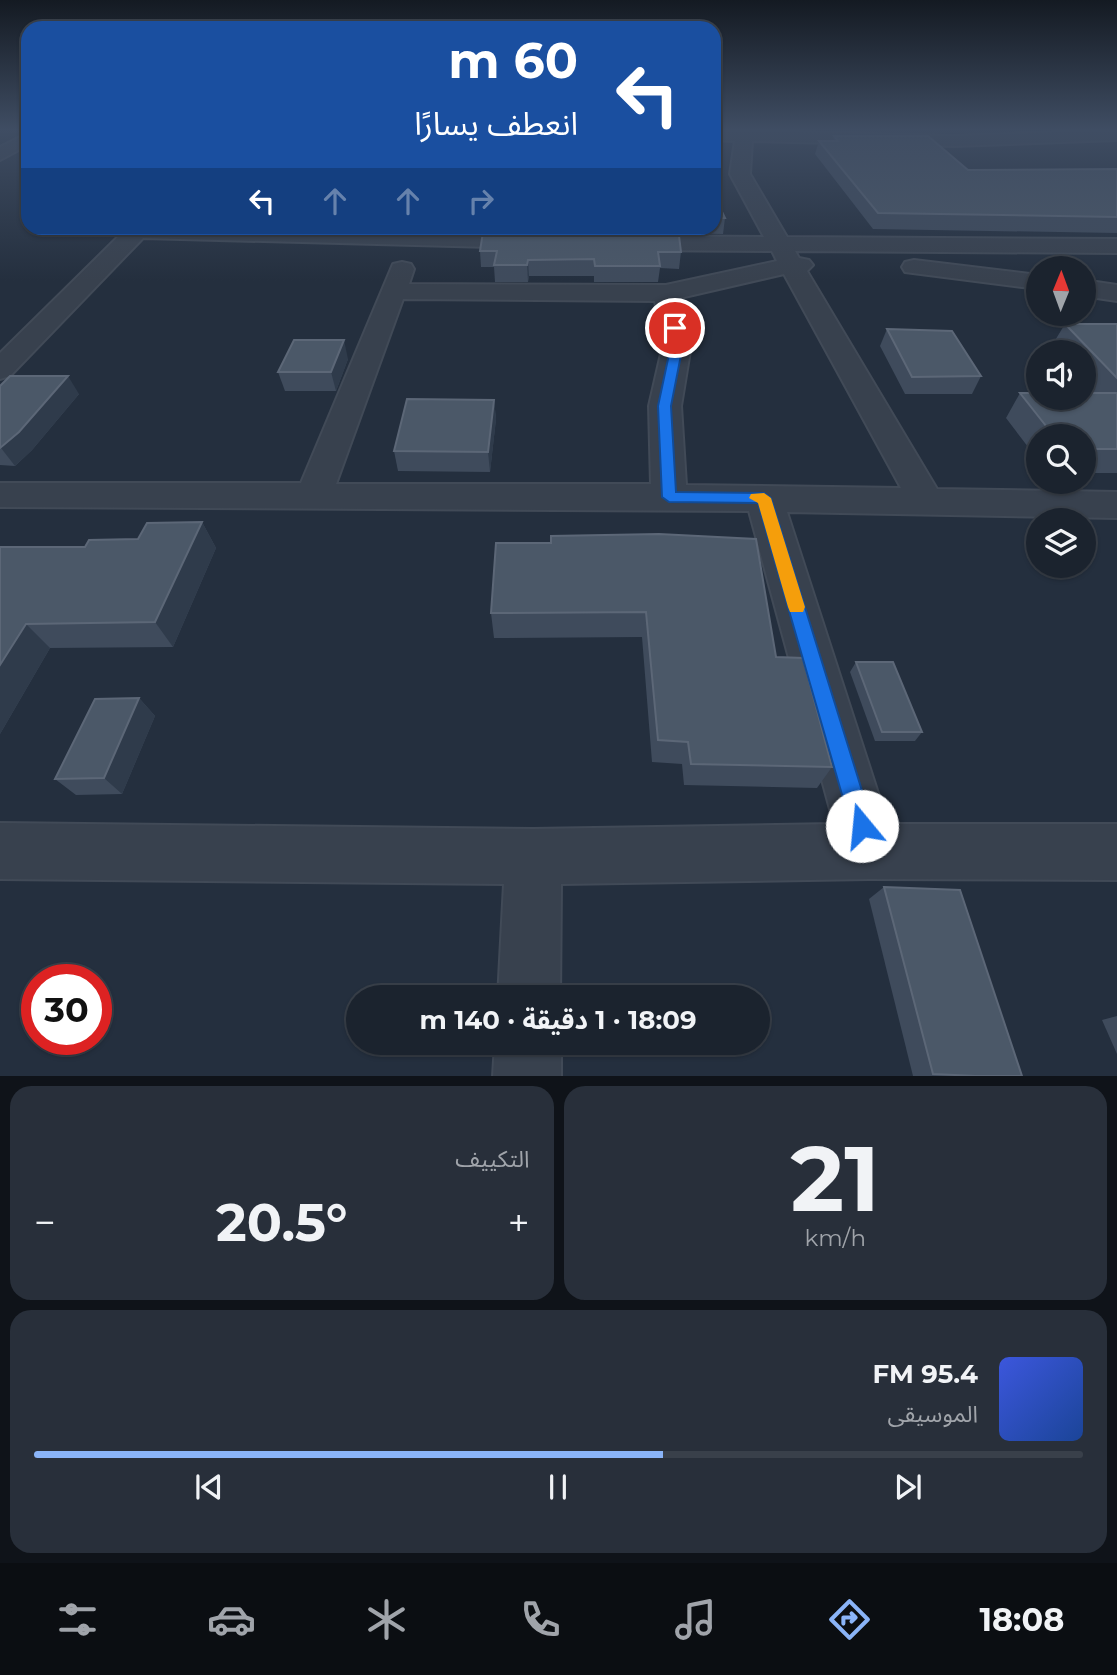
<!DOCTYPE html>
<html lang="ar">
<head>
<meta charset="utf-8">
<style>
  body { margin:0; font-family:Montserrat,"Noto Sans Arabic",sans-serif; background:#282f3a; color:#f1f3f6; direction:rtl; height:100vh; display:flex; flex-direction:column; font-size:26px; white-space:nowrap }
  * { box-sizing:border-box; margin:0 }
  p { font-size:23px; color:#a0a4aa }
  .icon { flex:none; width:38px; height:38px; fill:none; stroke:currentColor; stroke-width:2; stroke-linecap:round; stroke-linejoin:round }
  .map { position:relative; height:1076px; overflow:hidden; direction:ltr }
  .side { display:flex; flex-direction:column; gap:10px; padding:10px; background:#0f1319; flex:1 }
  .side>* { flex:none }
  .banner { position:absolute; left:21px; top:21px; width:700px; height:214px; border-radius:21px; box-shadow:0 2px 5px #0004,0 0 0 2px #39404a; direction:rtl; background:#1a4fa0; color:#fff; overflow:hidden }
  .needle { width:46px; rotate:1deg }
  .controls { position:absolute; left:1026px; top:256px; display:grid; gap:14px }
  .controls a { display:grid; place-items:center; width:70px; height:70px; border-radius:50%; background:#1b232e; box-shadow:0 2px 5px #0004,0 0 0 2px #39404a; font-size:35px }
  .speed { position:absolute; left:21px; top:964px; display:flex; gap:14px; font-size:35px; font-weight:700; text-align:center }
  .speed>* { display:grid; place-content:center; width:91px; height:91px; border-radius:50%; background:#1b232e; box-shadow:0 2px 5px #0004,0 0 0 2px #39404a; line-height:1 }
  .speed .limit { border:10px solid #d22; background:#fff; color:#111 }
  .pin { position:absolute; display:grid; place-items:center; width:60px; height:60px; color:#fff; margin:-30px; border:4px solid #fff; border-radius:50%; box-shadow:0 2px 7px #0007 }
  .me { position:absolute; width:77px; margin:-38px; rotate:343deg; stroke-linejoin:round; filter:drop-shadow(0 0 5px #0008) }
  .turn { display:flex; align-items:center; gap:24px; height:147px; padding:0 28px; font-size:32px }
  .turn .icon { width:91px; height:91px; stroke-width:2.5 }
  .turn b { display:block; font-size:49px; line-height:60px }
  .lanes { display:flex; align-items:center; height:66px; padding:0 28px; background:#0003; justify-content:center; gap:35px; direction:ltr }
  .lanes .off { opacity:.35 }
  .big { font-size:52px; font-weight:700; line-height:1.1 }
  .side .card { flex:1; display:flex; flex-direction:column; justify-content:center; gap:10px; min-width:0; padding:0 24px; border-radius:21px; background:#282f3a }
  .side .dial { align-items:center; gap:0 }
  .dial b { font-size:91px; line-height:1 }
  .song { display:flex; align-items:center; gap:21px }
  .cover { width:84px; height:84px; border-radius:10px; background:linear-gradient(135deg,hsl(230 70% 55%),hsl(220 70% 35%)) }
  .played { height:7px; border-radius:4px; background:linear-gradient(90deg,#8ab4f8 60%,#39404a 60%) }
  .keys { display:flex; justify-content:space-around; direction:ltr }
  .heat { display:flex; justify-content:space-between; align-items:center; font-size:38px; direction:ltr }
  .side .tiles { flex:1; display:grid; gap:10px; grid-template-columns:1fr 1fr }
  .card:last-child { grid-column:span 2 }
  .trip { position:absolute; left:346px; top:985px; width:424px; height:70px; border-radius:35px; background:#1b232e; box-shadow:0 2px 5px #0004,0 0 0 2px #39404a; font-weight:700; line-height:70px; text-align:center; direction:rtl }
  .tabs { display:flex; height:112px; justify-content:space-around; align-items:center; background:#0b0e12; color:#a0a4aa }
  .tabs .icon { width:49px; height:49px }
  .tabs .on { color:#8ab4f8 }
  .tabs b { font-size:32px; color:#f1f3f6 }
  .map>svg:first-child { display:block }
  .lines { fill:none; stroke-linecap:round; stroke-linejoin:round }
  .street-casing { stroke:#414a57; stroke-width:4 }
  .street { fill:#38414e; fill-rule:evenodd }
  .wall { fill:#3f4b5c }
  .shaded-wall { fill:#2f3b4b }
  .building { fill:#4b5868; stroke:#5c6777; stroke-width:2 }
  .route { fill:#1a73e8; stroke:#114b97; stroke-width:2 }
  .slow { fill:#f59e0b }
</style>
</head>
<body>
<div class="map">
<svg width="1117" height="1077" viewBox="0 0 1117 1077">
  <rect width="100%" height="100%" fill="#242f3e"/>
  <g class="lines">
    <defs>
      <g id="street">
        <path d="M714,130L954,136L1117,130V140L954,146L752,141L750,174L787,237L1117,239V253L795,251L799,258L809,260L813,265L807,271L937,489L1117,492V518L787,512L888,824H1117V880L869,879L561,884L560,998H498L504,884L0,879V823L533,829L834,824L749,511L0,507V483H301L393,264L402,262L411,264L414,269L409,284L666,285L777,261L772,251L629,250L621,248L618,243L621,238L629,236L764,237L730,174L735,141L714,140ZM784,274L901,488L686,485L681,406L691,345L680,298ZM403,299L655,301L663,345L649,406L651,484H336Z"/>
        <polygon points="28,133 28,145 0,160 0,147"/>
        <polygon points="127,228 263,228 534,234 542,236 545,241 542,246 534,248 143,238 10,376 0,379 0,353"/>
        <polygon points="914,260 1038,275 1038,289 905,272 902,267 905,262"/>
        <polygon points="1083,280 1117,285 1117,301 1083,296"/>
        <polygon points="495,1043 561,1043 561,1077 493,1077"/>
      </g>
    </defs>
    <use href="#street" class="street-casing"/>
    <use href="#street" class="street"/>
  </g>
  <g class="wall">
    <polygon points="834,136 968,170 1117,169 1117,233 873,229 815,154 819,141 833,141"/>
    <polygon points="714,195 725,218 723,234 487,230 487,228 714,228"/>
    <polygon points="483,232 681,252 679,269 660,268 658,282 594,282 594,276 529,276 528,282 495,282 494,267 481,267 480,251"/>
    <polygon points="1065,324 1117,324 1117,473 1083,473 1083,436 1038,436 1038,460 1006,418 1020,393 1092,393 1083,384 1083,352 1055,352 1051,347"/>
    <polygon points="887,329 981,376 972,394 905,394 880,346"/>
    <polygon points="348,359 336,391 285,391 278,372"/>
    <polygon points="0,386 79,394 32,450 15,466 0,465"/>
    <polygon points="494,400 496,419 490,472 398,471 394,451"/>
    <polygon points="202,522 216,548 173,647 50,648 0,734 0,547 85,547 138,539"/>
    <polygon points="496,543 776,657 832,767 817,788 684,785 682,764 652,762 642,637 494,638 491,613"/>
    <polygon points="856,662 922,732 915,741 875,741 850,672"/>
    <polygon points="139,698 155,716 122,794 76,795 55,779"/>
    <polygon points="884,887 1022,1076 913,1076 869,899"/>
    <polygon points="1117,1016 1117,1054 1102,1020"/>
  </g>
  <g class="shaded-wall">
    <polygon points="528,260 529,276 528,282 527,265"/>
    <polygon points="344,340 348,359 336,391 331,372"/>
    <polygon points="68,376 79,394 32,450 15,466 1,448"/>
    <polygon points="494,400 496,419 490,472 488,452"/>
    <polygon points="202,522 216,548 173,647 155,622"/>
    <polygon points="26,624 50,648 0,734 0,665"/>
    <polygon points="139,698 155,716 122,794 104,778"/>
  </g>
  <g class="building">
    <polygon points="834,136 928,136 968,170 1117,169 1117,217 878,213 819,141 838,141"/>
    <polygon points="714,195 725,218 714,218"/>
    <polygon points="483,232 679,236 681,252 658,252 660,266 595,266 594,259 528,260 527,265 494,265 497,251 480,251"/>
    <polygon points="1065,324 1117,324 1117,378"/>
    <polygon points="887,329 952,331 981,376 912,377"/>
    <polygon points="294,340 344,340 331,372 278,372"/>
    <polygon points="10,376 68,376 19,432 0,448 0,386"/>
    <polygon points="1020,393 1038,393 1038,397 1083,397 1083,393 1117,393 1117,449 1083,449 1083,436 1054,436"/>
    <polygon points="407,399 494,400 488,452 394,451"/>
    <polygon points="202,522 155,622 26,624 0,665 0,547 85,547 89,540 138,539 147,523"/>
    <polygon points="659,534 756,539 776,657 803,658 832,767 691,764 688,742 658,740 646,612 491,613 496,543 551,543 551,536"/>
    <polygon points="856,662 893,662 922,732 882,732"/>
    <polygon points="139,698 104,778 55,779 95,699"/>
    <polygon points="884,887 960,890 1022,1076 976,1076 933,1074"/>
  </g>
  <linearGradient id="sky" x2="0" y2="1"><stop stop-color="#141a22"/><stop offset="0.46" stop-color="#3f4d63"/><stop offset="1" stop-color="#3f4d63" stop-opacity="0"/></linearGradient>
  <rect width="1117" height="281" fill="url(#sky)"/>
  <polygon class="route" points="671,325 681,328 683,345 671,406 676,492 764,493 771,498 873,826 870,834 862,837 854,834 851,826 758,503 669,502 662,497 658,406 671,345"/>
  <polygon class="slow" points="764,493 771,498 805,607 803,612 790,612 788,607 758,503 749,498 751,494"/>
</svg>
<div class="controls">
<a><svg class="needle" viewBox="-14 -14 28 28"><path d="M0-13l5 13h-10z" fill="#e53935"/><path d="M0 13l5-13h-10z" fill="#a0a4aa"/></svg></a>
<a><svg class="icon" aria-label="sound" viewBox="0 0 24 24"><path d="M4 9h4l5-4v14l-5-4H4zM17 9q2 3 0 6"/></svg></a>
<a><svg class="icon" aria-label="search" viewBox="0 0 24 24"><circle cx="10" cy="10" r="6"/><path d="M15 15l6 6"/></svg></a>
<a><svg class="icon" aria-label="layers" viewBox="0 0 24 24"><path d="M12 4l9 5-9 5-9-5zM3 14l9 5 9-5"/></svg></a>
</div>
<div class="speed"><div class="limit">30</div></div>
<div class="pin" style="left:675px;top:328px;background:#d93025"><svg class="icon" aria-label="arrive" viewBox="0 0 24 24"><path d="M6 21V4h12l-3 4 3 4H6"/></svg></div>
<svg class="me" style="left:862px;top:826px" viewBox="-20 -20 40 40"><circle r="19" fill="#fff"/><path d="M0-13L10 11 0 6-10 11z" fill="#1a73e8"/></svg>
<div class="trip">18:09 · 1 دقيقة · 140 m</div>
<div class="banner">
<div class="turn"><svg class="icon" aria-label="left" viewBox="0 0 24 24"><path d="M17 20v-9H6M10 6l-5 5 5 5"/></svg><div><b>60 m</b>انعطف يسارًا</div></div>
<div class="lanes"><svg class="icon" aria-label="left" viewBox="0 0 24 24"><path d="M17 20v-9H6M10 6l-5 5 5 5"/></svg><svg class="icon off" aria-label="ahead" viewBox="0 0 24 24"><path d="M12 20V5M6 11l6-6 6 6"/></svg><svg class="icon off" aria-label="ahead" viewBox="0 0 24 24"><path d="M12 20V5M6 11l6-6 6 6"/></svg><svg class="icon off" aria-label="right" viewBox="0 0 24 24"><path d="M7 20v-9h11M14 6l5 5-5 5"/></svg></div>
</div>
</div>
<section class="side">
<div class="tiles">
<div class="card dial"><b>21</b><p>km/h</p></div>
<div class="card"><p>التكييف</p>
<div class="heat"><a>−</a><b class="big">20.5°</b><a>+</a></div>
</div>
<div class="card">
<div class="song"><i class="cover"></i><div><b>95.4 FM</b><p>الموسيقى</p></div></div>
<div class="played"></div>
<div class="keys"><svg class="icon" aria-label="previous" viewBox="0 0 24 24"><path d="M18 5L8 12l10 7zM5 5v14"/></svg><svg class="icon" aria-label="pause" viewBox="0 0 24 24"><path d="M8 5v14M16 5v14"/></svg><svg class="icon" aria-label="next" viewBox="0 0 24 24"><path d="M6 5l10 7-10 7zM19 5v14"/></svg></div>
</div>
</div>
</section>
<nav class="tabs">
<b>18:08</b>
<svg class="icon on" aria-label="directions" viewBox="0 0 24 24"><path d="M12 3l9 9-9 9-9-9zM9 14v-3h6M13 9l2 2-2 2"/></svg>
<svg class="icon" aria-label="music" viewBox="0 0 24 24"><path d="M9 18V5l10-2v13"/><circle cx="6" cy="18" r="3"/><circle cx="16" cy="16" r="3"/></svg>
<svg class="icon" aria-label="phone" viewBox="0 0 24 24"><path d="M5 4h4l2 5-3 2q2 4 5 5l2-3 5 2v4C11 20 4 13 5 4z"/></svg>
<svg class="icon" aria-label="climate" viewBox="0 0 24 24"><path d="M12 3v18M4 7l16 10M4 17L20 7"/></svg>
<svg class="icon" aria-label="car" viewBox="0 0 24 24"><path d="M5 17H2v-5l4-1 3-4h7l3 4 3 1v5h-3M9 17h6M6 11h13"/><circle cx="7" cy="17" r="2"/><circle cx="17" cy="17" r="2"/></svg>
<svg class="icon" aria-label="filters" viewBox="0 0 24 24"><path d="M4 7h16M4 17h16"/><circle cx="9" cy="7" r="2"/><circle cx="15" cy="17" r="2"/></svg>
</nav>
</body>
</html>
